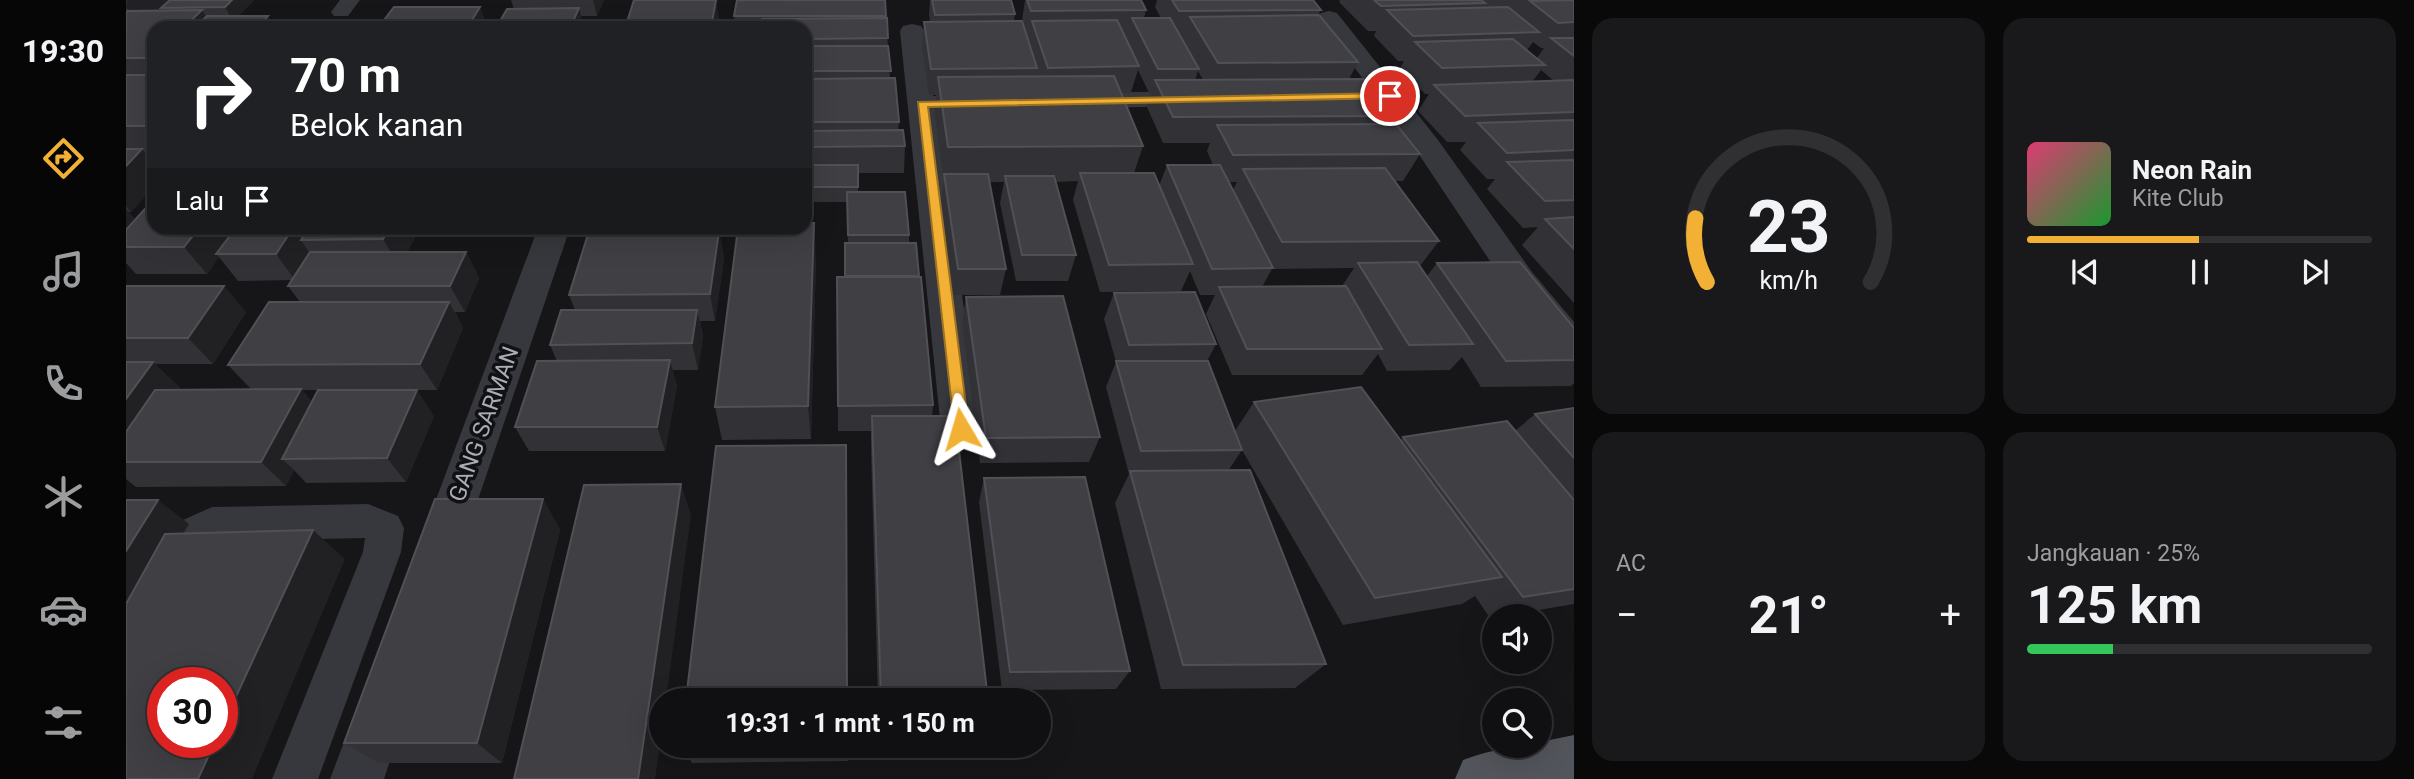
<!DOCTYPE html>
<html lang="id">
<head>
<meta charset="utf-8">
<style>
  body { margin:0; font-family:Roboto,sans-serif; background:#19191b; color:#f1f3f6; height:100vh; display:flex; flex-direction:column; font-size:26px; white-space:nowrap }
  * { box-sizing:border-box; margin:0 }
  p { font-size:23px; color:#9c9d9f }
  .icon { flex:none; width:38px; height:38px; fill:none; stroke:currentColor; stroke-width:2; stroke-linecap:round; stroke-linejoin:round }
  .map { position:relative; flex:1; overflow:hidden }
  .drawer { display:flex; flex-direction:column; gap:18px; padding:18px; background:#09090a; width:840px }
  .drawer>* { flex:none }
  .guide { position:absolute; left:21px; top:21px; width:665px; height:214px; border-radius:21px; box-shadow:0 7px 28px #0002,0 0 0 2px #303032; background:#202124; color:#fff; overflow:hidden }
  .tools { position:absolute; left:1356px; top:604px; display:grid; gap:14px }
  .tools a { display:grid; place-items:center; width:70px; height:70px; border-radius:50%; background:#101012; box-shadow:0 7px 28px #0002,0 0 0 2px #303032; font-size:35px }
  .speed { position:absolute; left:21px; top:667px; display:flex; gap:14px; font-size:35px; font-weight:700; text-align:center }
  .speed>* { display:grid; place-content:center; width:91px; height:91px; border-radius:50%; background:#101012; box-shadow:0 7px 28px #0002,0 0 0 2px #303032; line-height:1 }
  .speed .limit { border:10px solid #d22; background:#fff; color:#111 }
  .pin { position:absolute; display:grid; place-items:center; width:60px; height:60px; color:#fff; margin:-30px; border:4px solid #fff; border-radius:50%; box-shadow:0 2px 7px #0007 }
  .me { position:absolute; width:77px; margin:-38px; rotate:353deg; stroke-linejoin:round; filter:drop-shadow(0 0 5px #0008) }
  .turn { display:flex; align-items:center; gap:24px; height:147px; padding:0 28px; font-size:32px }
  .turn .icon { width:91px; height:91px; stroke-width:2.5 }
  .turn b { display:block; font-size:49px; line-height:60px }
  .then { display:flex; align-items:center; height:66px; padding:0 28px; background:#0003; gap:14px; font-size:26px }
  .big { font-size:52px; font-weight:700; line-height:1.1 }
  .drawer .widget { flex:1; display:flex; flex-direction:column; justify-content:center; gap:10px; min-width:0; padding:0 24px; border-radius:21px; background:#19191b }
  .drawer .dial { align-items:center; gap:0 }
  .dial svg { height:182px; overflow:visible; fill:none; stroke:#303032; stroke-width:7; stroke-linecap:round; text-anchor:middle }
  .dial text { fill:#f1f3f6; stroke:none }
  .song { display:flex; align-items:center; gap:21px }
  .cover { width:84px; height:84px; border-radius:10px; background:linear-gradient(135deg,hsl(340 70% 55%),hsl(130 70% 35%)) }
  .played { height:7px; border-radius:4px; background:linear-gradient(90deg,#f2b134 50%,#303032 50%) }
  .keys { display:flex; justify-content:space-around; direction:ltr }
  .heat { display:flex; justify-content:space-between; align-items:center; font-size:38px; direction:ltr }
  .charge { height:10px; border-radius:5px; background:linear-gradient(90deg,#34c759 25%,#303032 0) }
  .drawer .tiles { flex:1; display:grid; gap:18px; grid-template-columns:repeat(2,1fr) }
  .trip { position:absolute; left:523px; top:688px; width:402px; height:70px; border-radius:35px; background:#101012; box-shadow:0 7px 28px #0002,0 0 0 2px #303032; font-weight:700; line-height:70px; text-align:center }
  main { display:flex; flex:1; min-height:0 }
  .tabs { display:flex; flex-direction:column; width:126px; justify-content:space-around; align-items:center; background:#060607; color:#9c9d9f }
  .tabs .icon { width:49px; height:49px }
  .tabs .selected { color:#f2b134 }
  .tabs b { font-size:32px; color:#f1f3f6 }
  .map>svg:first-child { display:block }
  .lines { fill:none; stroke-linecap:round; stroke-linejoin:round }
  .lane { fill:#37383d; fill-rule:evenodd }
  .street { fill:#37383d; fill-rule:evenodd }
  .primary { fill:#53555c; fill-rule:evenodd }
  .wall { fill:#323236; fill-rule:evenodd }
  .shaded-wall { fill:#212124 }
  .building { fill:#3f3f44; stroke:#4f5156; stroke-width:2 }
  .route { fill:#f2b134; stroke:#9d7322; stroke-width:2 }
  .labels { text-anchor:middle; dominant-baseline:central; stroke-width:7; stroke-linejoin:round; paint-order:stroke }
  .street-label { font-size:23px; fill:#a8adb8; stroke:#111113 }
</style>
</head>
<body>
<main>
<nav class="tabs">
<b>19:30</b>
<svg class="icon selected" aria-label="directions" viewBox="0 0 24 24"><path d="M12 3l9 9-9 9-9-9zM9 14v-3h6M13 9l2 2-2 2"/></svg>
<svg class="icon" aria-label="music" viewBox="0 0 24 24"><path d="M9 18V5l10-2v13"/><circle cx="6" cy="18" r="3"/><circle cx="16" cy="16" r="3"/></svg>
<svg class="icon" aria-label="phone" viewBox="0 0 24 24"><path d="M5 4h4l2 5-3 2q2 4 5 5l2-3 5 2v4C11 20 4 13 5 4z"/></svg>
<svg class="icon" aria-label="climate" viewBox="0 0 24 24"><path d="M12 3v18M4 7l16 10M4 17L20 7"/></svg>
<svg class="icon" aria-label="car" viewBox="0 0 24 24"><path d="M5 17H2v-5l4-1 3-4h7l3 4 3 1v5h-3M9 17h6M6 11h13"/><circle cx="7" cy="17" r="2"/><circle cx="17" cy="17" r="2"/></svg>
<svg class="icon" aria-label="filters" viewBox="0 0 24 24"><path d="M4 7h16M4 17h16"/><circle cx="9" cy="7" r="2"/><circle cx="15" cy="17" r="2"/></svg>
</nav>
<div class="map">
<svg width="1448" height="779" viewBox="0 0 1448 779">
  <rect width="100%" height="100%" fill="#161618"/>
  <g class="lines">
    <g class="lane">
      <polygon points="214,0 234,0 222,16 208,16 205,12"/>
      <polygon points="242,504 272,516 278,528 275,552 192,779 146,779 237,552 239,538 90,541 83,544 59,580 15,663 0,669 0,608 31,554 57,520 86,507"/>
    </g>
    <g class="street">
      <polygon points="1203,11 1211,13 1312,140 1406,272 1448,322 1448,361 1435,357 1382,288 1290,150 1256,104 1200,105 1190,103 1187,97 1190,91 1244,88 1191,18 1195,13"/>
      <polygon points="499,20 508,22 511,28 487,28 490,22"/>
      <polygon points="786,24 795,26 798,31 807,96 860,95 870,97 874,103 870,109 810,112 855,429 849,440 835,445 821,440 815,429 774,31 777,26"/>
      <polygon points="1077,91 1087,93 1091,99 1087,105 944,109 934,107 930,101 934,95 944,93"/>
      <polygon points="412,228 444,228 335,550 329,564 313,570 297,564 291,550"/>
      <polygon points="257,680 275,687 282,705 258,779 204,779 239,687"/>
    </g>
    <path class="primary" d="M1448,735V779H1329L1337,760C1362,750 1387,746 1414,746V742Z"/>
  </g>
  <g class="wall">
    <polygon points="0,0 128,0 112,16 28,28 28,153 19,153 5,212 2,212 9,219 0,228"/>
    <polygon points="385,0 478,0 471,16 455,16 388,9"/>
    <polygon points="508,0 594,23 593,28 502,28 501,22"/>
    <polygon points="759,0 764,78 773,122 772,130 779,146 778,173 732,173 732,192 783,235 783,243 807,405 806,416 862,700 752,700 745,449 745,431 712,431 712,406 722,243 721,202 679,202 679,28 609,28 608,16"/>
    <path d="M804,0H885L889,14L888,21H896L899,0H1015L1020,10L1018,18H1035L1029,7L1031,0H1187L1195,10L1192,15L1232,62L1223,79L1266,116L1261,124L1294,154L1277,181H1269L1313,241L1294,266L1301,276L1311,263L1448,360V383L1445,386L1355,387L1336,357L1324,370L1261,371L1252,354L1236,375H1106L1080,314L1089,295H1074L1064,271L1055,291L974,292L947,200L952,181L929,182L950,255L942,281H890L874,203L878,182H863L880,269L874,295H828L815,201L818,181L808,111L810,95H803L796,47L798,22H804L803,14ZM1012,70L1024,95L1021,107L1037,143H1084L1081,151L1087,165H1041L1033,186L1008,173L1017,146L995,93L1005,92ZM1072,71L1077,80H1069ZM1103,182H1111L1107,190ZM1228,268L1216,286L1136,287L1146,269Z"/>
    <path d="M1214,0H1448V303L1396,245L1412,227L1397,228L1361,189L1369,179H1361L1334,150L1340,142H1321L1292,111L1303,94H1299L1274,68L1278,61H1272L1248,36L1250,31H1242L1213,2ZM1407,42L1415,48H1418L1411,58L1401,50ZM1415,70L1428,81L1406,82Z"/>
    <polygon points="28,228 294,228 281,252 340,252 353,278 339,312 329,312 337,328 311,390 176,390 186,402 308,416 280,482 180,483 168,470 160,486 10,487 0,479 0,286 120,312 87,364 29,364 54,388 53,390 125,389 102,365 174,302 162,286 166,280 112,281 93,257 81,274 10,274 0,263 0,230"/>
    <polygon points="470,228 594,228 593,231 598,258 589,321 574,321 577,336 572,370 546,370 551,386 539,451 403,451 389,427 431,361 424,345 449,310 443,295 471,231"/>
    <polygon points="690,258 685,439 596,440 589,407"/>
    <polygon points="988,293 1090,344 1081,361 1109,431 1128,402 1275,440 1277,437 1389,431 1409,414 1448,408 1448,604 1377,616 1368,616 1368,617 1364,618 1349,596 1336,604 1217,625 1116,450 1102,471 1200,664 1169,688 1035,689 989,503 1003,474 980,387 990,362 978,319"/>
    <polygon points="840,297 974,437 963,462 854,463 836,323"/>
    <polygon points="858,478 1004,671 990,689 876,690 853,502"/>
    <polygon points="417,499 434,530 376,763 253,763 218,743"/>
    <polygon points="556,746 722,746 722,761 566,763"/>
  </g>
  <g class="shaded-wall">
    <polygon points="1,0 47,0 35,8 36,9 15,28 0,7"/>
    <polygon points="106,0 128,0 107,21 99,7"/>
    <polygon points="467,0 478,0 471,16"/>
    <polygon points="590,0 594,23 593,28 587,28 586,22"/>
    <polygon points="354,7 362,28 341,28"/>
    <polygon points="453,8 458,28 444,28"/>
    <polygon points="76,10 88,28 57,28"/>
    <polygon points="142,16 149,28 131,28"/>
    <polygon points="16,149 28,164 28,187 5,212 0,206 0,166"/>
    <polygon points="0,209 9,219 0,228"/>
    <polygon points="688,223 690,258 685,439 682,406"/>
    <polygon points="73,228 115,228 90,254 93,257 81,274 58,247"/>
    <polygon points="167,228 203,228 175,240 185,255 169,280 150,254"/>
    <polygon points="264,228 294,228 273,266 257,239"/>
    <polygon points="587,228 594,228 590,248"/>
    <polygon points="593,231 598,258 589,321 584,294"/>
    <polygon points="340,252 353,278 339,312 324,286"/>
    <polygon points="98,286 120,312 87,364 62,338"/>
    <polygon points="323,302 337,328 311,390 294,364"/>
    <polygon points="571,310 577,336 572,370 566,343"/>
    <polygon points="544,360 551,386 539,451 531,427"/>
    <polygon points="27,362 54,388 14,445 0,434 0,399"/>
    <polygon points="175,389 196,414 156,459 168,470 160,486 135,462"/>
    <polygon points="291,390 308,416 280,482 261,458"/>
    <polygon points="555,484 565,515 540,700 536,700 536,732 529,779 512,779"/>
    <polygon points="417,499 434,530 376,763 351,743"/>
    <polygon points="32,500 63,524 0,630 0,551"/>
    <polygon points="187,530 219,559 126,779 72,779 89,742 96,742 96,727"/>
  </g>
  <g class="building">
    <polygon points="44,0 106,0 99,7 35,8"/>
    <polygon points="508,0 590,0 586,22 501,22"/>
    <polygon points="611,0 759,0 760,16 608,16"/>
    <polygon points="806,0 885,0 889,14 809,15"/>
    <polygon points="901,0 1015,0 1020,10 905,11"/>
    <polygon points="1046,0 1187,0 1195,10 1053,11"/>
    <polygon points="1248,0 1355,0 1359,3 1255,6"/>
    <polygon points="1448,0 1448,22 1432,23 1404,1"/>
    <polygon points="268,7 354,7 341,28 252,28"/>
    <polygon points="1382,7 1413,32 1287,36 1261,10"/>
    <polygon points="453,8 444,28 370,28 381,9"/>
    <polygon points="76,10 57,28 28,28 28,56 26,58 0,58 0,13 2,11"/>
    <polygon points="1193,15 1232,62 1092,63 1064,17"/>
    <polygon points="81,16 142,16 131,28 68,28"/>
    <polygon points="761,18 762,38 679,39 679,28 635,28 636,19"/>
    <polygon points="1006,18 1044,18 1073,69 1032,69"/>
    <polygon points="991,20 1013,66 922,68 906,21"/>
    <polygon points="896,21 911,68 805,69 798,22"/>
    <polygon points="168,22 257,22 252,28 163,28"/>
    <polygon points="1425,38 1448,38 1448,56"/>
    <polygon points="1387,39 1419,65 1316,68 1289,42"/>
    <polygon points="679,46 762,46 765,71 679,71"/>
    <rect x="0" y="75" width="28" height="51"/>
    <polygon points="988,76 1017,146 822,147 812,77"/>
    <polygon points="769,78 773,122 679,122 679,79"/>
    <polygon points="1237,79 1266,116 1047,117 1029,80"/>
    <polygon points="1448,80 1448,112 1339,116 1308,85"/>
    <polygon points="1448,120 1448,150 1381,153 1352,123"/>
    <polygon points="1270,124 1294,154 1107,155 1091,125"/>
    <polygon points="777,130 779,146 679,147 679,131"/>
    <polygon points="0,149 16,149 0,166"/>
    <polygon points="1448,160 1448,200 1419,201 1381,162"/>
    <rect x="679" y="165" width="53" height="22"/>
    <polygon points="1041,165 1094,165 1147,268 1086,269"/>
    <polygon points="1259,168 1313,241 1156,242 1117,169"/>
    <polygon points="954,173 1028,173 1067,264 983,265"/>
    <polygon points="818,174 862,174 880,269 832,269"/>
    <polygon points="879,176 928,176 950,255 896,255"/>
    <polygon points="721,192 779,192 783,235 722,235"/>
    <polygon points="26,201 28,201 28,228 73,228 58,247 0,247 0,230"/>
    <polygon points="1448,217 1448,249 1419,219"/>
    <polygon points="679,223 688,223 682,406 589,407 612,228 679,228"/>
    <polygon points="110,228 167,228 150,254 90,254"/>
    <polygon points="183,228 264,228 257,239 175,240"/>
    <polygon points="463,231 593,231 584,294 443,295"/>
    <polygon points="719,243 790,243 793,276 719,276"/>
    <polygon points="184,252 340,252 324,286 162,286"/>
    <polygon points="1291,262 1347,344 1283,345 1232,263"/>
    <polygon points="1394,262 1448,328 1448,360 1380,361 1311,263"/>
    <polygon points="711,277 795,277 807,405 712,406"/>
    <polygon points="0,286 98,286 62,338 0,338"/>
    <polygon points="1220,286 1256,349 1121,349 1093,287"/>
    <polygon points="1069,292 1090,344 1003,345 988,293"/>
    <polygon points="937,296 974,437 860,438 840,297"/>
    <polygon points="143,302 323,302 294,364 102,365"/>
    <polygon points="435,310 571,310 566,343 424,345"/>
    <polygon points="544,360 531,427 389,427 411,361"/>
    <polygon points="990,361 1082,361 1116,450 1015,451"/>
    <polygon points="0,362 27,362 0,399"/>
    <polygon points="1235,387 1376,577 1249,598 1128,402"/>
    <polygon points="175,389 135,462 0,462 0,432 29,390"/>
    <polygon points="192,390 291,390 261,458 156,459"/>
    <polygon points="1448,408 1448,458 1409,414"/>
    <polygon points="746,416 829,416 862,700 755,700"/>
    <polygon points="1381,421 1448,500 1448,589 1397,597 1277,437"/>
    <polygon points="720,445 721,700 560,700 590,446"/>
    <polygon points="1124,470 1200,664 1057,665 1004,471"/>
    <polygon points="959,477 1004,671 884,672 858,478"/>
    <polygon points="555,484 512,779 388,779 458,485"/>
    <polygon points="309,499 417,499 351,743 218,743"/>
    <polygon points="0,500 32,500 0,551"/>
    <polygon points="187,530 96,727 96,682 37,682 37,742 89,742 72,779 0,779 0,604 39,534"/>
  </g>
  <polygon class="route" points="1264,93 1268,94 1268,98 802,107 843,429 841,434 829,434 792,102"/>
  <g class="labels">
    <g class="street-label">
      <text transform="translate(358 424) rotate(-70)">GANG SARMAN</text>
    </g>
  </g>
</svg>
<div class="tools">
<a><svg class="icon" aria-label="sound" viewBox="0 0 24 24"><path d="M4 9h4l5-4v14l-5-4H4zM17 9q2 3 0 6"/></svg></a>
<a><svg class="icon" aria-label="search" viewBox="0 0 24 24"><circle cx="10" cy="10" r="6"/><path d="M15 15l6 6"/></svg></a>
</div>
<div class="speed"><div class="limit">30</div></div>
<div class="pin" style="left:1264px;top:96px;background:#d93025"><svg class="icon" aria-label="arrive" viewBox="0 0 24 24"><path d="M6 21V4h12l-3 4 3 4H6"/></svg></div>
<svg class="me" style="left:835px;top:429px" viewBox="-20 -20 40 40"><path d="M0-17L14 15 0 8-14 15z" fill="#f2b134" stroke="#fff" stroke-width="4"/></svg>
<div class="trip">19:31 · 1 mnt · 150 m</div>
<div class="guide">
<div class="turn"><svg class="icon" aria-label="right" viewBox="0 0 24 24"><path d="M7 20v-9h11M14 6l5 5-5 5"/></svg><div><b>70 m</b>Belok kanan</div></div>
<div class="then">Lalu<svg class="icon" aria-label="arrive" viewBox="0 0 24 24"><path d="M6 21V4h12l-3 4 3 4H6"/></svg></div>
</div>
</div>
<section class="drawer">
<div class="tiles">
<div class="widget dial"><svg viewBox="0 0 100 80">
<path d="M14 69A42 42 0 1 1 86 69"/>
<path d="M14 69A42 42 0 0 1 9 41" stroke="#f2b134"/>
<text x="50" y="56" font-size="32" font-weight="700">23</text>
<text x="50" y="72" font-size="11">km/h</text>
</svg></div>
<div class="widget">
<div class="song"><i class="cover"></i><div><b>Neon Rain</b><p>Kite Club</p></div></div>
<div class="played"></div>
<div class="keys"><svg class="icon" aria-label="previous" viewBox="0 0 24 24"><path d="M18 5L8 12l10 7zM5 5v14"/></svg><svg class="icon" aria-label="pause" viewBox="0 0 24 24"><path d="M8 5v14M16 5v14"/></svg><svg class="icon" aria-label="next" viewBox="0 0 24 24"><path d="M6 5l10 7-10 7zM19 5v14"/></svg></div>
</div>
<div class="widget"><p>AC</p>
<div class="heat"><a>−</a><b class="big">21°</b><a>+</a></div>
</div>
<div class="widget"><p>Jangkauan · 25%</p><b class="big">125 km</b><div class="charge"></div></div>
</div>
</section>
</main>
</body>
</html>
